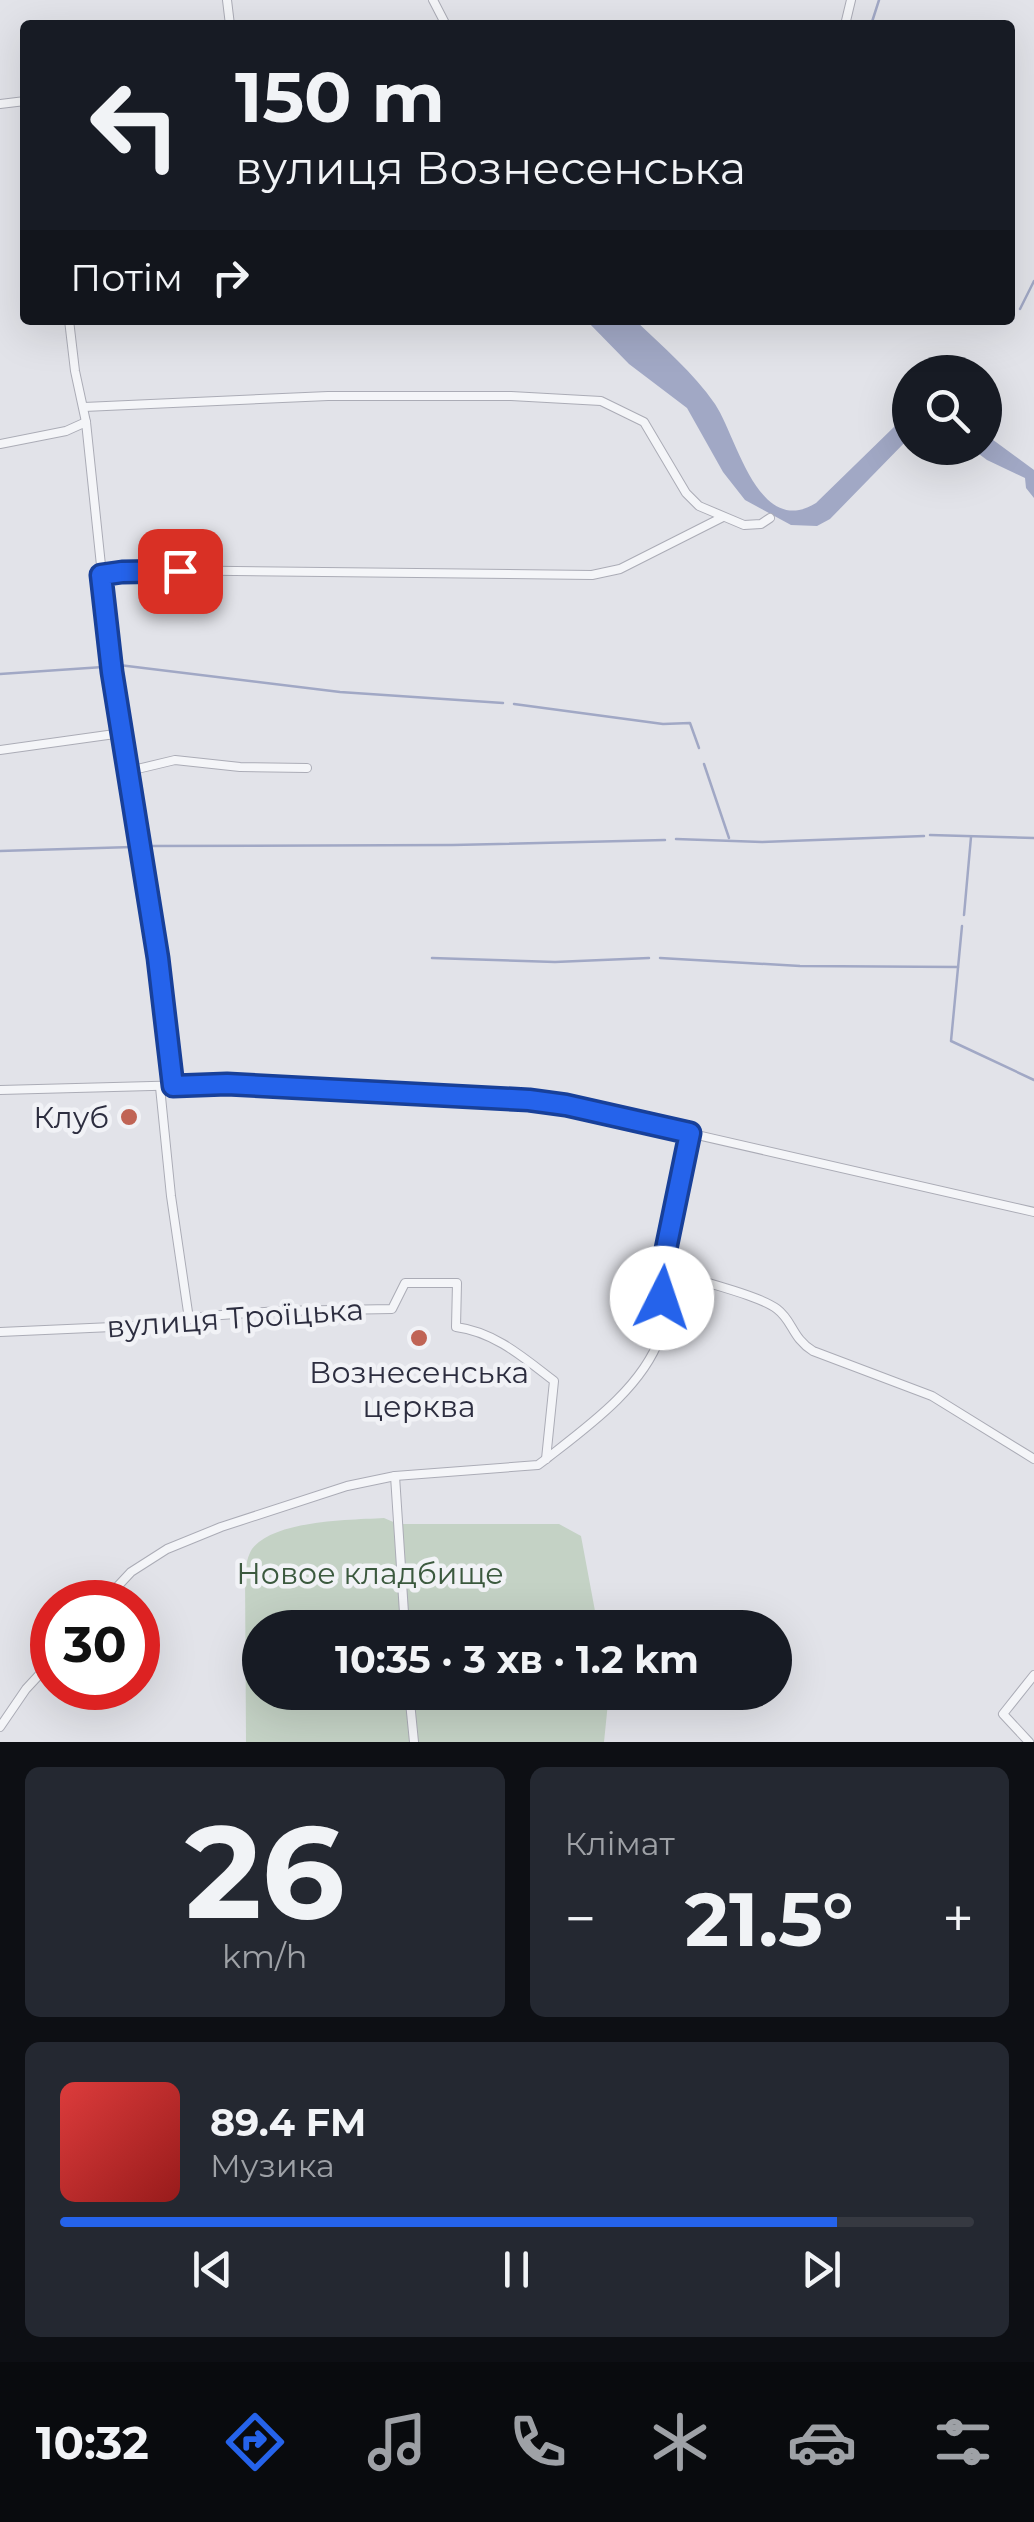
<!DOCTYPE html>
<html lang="uk">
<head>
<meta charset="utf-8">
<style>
  body { margin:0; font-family:Montserrat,sans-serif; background:#242831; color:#f1f3f6; height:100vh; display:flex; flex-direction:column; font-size:38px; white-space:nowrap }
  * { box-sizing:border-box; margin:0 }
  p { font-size:32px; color:#9ea1a6 }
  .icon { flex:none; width:55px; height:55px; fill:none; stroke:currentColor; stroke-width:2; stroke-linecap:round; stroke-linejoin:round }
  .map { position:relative; height:1742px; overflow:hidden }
  .side { display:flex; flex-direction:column; gap:25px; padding:25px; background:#0d0f14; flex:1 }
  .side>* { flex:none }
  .banner { position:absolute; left:20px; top:20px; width:995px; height:305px; border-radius:10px; box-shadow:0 10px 40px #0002; background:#171b24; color:#f1f3f6; overflow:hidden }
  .tools { position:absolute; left:892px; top:355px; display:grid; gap:20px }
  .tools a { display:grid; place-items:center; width:110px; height:110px; border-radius:50%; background:#171b24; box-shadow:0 10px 40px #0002; font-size:50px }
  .speed { position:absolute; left:30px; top:1580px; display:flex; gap:20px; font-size:50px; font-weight:700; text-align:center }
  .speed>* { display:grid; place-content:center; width:130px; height:130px; border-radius:50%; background:#171b24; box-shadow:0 10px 40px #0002; line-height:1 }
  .speed .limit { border:15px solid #d22; background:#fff; color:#111 }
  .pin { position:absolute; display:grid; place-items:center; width:85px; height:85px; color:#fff; margin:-42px; border-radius:20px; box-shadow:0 5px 15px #0006 }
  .me { position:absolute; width:110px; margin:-55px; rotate:4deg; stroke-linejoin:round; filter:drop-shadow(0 0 8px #0008) }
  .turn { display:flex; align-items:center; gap:35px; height:210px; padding:0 50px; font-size:45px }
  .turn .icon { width:130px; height:130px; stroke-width:2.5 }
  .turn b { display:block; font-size:70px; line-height:85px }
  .then { display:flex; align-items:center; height:95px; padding:0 50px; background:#0003; gap:20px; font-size:38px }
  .big { font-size:75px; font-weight:700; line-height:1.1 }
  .side .card { flex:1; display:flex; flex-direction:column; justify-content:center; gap:15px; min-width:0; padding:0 35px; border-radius:15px; background:#242831 }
  .side .dial { align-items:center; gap:0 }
  .dial b { font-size:130px; line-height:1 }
  .song { display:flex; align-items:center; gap:30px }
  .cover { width:120px; height:120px; border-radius:15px; background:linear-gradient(135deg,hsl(0 70% 55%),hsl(0 70% 35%)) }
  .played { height:10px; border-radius:5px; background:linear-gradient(90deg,#2563eb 85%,#363941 85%) }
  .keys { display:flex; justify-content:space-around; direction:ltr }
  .heat { display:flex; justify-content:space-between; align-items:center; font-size:55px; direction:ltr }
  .side .tiles { flex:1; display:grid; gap:25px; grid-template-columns:1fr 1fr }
  .card:last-child { grid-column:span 2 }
  .trip { position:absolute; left:242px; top:1610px; width:550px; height:100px; border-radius:50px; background:#171b24; box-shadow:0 10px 40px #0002; font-weight:700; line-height:100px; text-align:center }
  .menu { display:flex; height:160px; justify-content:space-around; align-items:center; background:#090b0e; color:#9ea1a6 }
  .menu .icon { width:70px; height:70px }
  .menu .active { color:#2563eb }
  .menu b { font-size:45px; color:#f1f3f6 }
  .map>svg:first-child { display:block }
  .green { fill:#c4d2c5 }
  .water { fill:#a1a8c5 }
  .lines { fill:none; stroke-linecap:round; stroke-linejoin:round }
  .stream { stroke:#a1a8c5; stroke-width:2.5 }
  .minor-casing { stroke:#abacb6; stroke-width:10 }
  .minor { stroke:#f4f5f8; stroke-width:8 }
  .route-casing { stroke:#184099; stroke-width:25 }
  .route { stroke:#2563eb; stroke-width:18 }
  .poi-dot { fill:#c06455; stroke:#f1f2f6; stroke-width:4 }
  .labels { text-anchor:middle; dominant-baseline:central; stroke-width:9; stroke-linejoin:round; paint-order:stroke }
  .poi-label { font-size:30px; fill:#2c2d3f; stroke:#f1f2f6; text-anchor:end }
  .street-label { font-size:30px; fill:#2c2d3f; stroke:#f1f2f6 }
  .park-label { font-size:30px; fill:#3b593e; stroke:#f1f2f6 }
</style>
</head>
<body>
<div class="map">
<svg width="1034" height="1742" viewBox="0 0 1034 1742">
  <rect width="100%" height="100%" fill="#e2e3e9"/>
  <path class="green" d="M384,1518L398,1524H559L581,1536L598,1627L260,1628V1692L609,1693L604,1742H246L245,1572C246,1565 248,1555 252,1549C274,1520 349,1520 384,1518Z"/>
  <g class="water">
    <path d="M586,320H635C663,347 693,372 715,404C737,437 758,539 816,503L895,426L910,419V437L830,519L817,526L791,525L745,500L723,472L687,408L629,364Z"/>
    <polygon points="985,434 1034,470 1034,498 1026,488 1025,478 987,460 971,448 985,448"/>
  </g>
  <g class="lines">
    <g class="stream">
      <polyline points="871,25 879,0"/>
      <polyline points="1020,309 1034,281"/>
      <polyline points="119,665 340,692 503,703"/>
      <polyline points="0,674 103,667"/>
      <polyline points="514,704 663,724 690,723 699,748"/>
      <polyline points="704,764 729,838"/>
      <polyline points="930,835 1034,838"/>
      <polyline points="676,839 762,842 924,836"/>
      <polyline points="147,846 453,845 665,840"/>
      <polyline points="0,851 132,847"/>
      <polyline points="964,915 971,837"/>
      <polyline points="962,926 951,1041 1034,1080"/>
      <polyline points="432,958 555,962 649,958"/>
      <polyline points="660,958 800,966 958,967"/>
    </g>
    <defs>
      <g id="minor">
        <polyline points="227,0 230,25"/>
        <polyline points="433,0 446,25"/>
        <polyline points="845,25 851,0"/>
        <polyline points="0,104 25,101"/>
        <polyline points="69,320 75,371 86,422 111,661 158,958 173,1086"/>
        <polyline points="84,407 328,396 511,396 601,401 644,422 686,493 699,506 744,525 761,524 770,518"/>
        <polyline points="0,444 66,431 86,422"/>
        <polyline points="101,575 153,570 592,575 620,569 723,517"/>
        <polyline points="0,750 122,733"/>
        <polyline points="129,771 175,760 240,767 307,768"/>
        <polyline points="160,1087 171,1196 189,1319"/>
        <polyline points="0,1090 227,1084 529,1100 566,1105 1034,1212"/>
        <polyline points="662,1268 686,1276"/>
        <path d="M663,1298L686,1276C709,1284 760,1296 777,1309C793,1321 792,1338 813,1351L932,1396L1034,1459"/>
        <path d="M0,1332L157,1325L208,1316L278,1311L392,1309L405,1283H457L456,1327C495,1332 524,1358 554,1381L546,1459"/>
        <polyline points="395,1476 405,1628"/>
        <path d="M103,1602L131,1572L167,1549L221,1527L347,1486L395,1476L538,1465L546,1459C587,1427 642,1388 660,1337C667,1317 659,1296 661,1276C665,1229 681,1180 690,1133"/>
        <polyline points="409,1692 414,1742"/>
        <polyline points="0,1727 26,1689 52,1661"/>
        <polyline points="1029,1742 1003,1714 1034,1675"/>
      </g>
    </defs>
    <use href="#minor" class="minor-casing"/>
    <use href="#minor" class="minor"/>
  </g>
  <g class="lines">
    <defs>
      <polyline id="route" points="180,571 122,572 101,575 112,672 158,958 173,1086 227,1084 529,1100 566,1105 690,1133 660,1278 662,1298"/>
    </defs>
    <use href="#route" class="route-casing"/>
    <use href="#route" class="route"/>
  </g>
  <g class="poi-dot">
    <circle cx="129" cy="1117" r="10"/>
    <circle cx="419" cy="1338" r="10"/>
  </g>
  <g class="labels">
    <g class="poi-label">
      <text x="109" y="1117">Клуб</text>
      <text x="419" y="1372" text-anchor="middle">Вознесенська<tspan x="419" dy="34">церква</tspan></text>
    </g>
    <g class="street-label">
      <text transform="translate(235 1318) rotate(-4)">вулиця Троїцька</text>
    </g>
    <g class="park-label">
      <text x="370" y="1573">Новое кладбище</text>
    </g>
  </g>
</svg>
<div class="tools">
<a><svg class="icon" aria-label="search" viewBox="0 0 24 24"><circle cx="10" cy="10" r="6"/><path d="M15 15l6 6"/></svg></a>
</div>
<div class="speed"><div class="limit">30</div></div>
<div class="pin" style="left:180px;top:571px;background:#d93025"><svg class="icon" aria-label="arrive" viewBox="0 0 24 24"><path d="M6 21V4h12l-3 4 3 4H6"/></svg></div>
<svg class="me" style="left:662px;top:1298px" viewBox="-20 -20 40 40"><circle r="19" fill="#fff"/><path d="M0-13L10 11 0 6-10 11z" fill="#2563eb"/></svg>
<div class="trip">10:35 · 3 хв · 1.2 km</div>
<div class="banner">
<div class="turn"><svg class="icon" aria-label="left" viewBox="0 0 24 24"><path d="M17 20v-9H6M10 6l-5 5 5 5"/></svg><div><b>150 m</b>вулиця Вознесенська</div></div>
<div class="then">Потім<svg class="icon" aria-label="right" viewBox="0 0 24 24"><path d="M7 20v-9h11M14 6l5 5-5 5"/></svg></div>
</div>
</div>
<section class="side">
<div class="tiles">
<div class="card dial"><b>26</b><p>km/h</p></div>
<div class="card"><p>Клімат</p>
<div class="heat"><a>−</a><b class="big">21.5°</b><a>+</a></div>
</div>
<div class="card">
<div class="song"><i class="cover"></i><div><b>89.4 FM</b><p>Музика</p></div></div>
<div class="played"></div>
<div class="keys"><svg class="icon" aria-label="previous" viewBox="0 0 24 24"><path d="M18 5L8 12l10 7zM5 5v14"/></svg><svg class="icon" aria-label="pause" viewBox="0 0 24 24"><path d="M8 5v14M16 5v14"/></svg><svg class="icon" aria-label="next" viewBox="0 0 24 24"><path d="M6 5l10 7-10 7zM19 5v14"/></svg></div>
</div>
</div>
</section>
<nav class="menu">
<b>10:32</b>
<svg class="icon active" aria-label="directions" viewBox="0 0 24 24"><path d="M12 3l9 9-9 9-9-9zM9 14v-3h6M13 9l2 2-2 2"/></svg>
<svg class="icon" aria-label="music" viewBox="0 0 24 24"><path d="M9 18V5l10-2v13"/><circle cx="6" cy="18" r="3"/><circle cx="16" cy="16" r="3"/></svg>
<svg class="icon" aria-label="phone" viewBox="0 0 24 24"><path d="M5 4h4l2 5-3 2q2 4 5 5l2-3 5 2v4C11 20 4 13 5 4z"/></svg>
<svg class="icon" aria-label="climate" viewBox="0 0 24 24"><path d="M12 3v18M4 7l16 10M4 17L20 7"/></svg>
<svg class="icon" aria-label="car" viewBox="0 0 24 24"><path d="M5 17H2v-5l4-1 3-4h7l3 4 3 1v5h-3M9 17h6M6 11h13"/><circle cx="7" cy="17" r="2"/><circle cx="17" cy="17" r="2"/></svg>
<svg class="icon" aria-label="filters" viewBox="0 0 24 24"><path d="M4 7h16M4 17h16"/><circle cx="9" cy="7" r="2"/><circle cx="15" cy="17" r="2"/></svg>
</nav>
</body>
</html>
